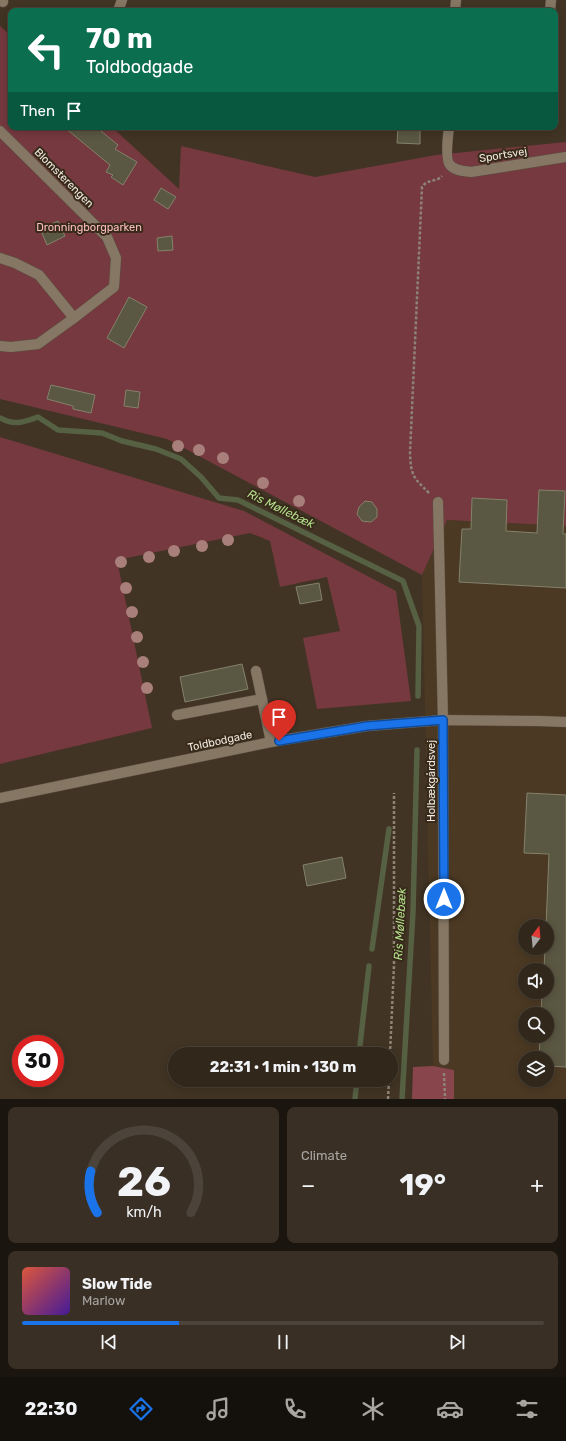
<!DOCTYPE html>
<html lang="en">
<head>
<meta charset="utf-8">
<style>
  body { margin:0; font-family:Rubik,sans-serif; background:#392f24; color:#f1f3f6; height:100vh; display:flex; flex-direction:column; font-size:15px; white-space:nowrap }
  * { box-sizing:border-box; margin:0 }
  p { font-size:13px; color:#a8a5a3 }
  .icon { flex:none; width:22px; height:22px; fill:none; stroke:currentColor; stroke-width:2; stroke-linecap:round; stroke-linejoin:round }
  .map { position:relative; height:1099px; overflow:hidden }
  .side { display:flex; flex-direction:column; gap:8px; padding:8px; background:#1b150f; flex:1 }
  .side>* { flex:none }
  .guide { position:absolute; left:8px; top:8px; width:550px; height:122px; border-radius:8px; box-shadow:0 2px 10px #0003,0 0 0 1px #4c443a; background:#0b6e4f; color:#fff; overflow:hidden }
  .needle { width:26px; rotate:16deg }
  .tools { position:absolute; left:518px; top:919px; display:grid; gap:8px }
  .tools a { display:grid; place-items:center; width:36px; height:36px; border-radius:50%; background:#31271b; box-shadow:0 2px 10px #0003,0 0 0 1px #4c443a; font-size:20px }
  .speed { position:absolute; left:12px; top:1035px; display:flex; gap:8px; font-size:20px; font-weight:700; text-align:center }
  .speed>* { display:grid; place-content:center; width:52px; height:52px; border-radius:50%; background:#31271b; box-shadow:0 2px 10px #0003,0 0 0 1px #4c443a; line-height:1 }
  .speed .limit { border:6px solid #d22; background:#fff; color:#111 }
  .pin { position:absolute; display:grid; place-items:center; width:34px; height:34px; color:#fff; margin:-41px -17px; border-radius:50% 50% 50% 0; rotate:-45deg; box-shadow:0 0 4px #0007 }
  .pin .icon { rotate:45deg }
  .me { position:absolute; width:44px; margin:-22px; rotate:0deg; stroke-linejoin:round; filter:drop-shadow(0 0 3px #0008) }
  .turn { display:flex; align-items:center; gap:14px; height:84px; padding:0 12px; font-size:18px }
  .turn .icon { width:52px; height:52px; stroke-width:2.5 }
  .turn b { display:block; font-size:28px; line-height:34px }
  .then { display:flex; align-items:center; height:38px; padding:0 12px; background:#0003; gap:8px; font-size:15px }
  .big { font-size:30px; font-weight:700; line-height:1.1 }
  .side .card { flex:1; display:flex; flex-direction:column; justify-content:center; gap:6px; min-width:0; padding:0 14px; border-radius:8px; background:#392f24 }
  .side .dial { align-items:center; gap:0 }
  .dial svg { height:104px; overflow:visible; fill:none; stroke:#4c443a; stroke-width:7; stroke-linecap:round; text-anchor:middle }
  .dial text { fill:#f1f3f6; stroke:none }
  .song { display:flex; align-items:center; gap:12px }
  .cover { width:48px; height:48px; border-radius:6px; background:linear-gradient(135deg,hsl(10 70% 55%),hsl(260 70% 35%)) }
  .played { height:4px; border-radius:2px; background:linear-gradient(90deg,#1a73e8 30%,#4c443a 30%) }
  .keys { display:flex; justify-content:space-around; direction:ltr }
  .heat { display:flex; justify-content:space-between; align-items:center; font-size:22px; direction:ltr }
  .side .tiles { flex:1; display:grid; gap:8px; grid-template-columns:1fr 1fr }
  .card:last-child { grid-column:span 2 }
  .trip { position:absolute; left:168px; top:1047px; width:230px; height:40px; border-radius:20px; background:#31271b; box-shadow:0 2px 10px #0003,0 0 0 1px #4c443a; font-weight:700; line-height:40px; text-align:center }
  .tabs { display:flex; height:64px; justify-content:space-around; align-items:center; background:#14100b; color:#a8a5a3 }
  .tabs .icon { width:28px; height:28px }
  .tabs .current { color:#1a73e8 }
  .tabs b { font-size:18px; color:#f1f3f6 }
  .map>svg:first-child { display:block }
  .built { fill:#4b3923; fill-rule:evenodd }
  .green { fill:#75393f }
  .forest { fill:#88454b }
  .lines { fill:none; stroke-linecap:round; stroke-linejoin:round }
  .stream { stroke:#566043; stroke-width:5.5 }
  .building { fill:#5a5742; stroke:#84826b }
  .minor-casing { stroke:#5c5143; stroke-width:11 }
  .path { stroke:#8e8376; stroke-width:2.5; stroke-dasharray:3 2; stroke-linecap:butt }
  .minor { stroke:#867764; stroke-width:10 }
  .tree { fill:#a87f7a }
  .route-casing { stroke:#114b97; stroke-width:10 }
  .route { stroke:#1a73e8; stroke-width:7 }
  .labels { text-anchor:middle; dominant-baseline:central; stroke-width:4; stroke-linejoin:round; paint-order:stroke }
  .street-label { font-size:11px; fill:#f1e9df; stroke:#372a1a }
  .park-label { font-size:11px; fill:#fcbdc1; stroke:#372a1a }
  .water-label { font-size:12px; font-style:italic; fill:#b2de8a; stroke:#372a1a }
</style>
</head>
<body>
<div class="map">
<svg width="566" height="1099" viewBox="0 0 566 1099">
  <rect width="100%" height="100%" fill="#413424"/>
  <path class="built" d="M447,520L566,526V1099H454V1070L433,1066L422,575ZM525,926H547V948H525ZM525,970H547V992H525ZM525,1014H547V1036H525ZM525,1058H547V1080H525Z"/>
  <g class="green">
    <polygon points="0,26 11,36 11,127 112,127 179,189 181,146 315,177 436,155 566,142 566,526 447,520 422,575 167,439 0,399"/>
    <polygon points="0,437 244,511 396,591 411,701 317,709 303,638 340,631 327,577 280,587 270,541 250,533 117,560 152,728 0,764"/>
  </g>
  <polygon class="forest" points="433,1066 454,1070 454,1099 412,1099 413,1067"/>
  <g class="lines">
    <g class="stream">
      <path d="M0,418C15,426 23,422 38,417L58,430L102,433L122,441L156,449L181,459L201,477L219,498L238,500L403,581L419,626L418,696"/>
      <polyline points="372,949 389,829"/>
      <polyline points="359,1054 369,966"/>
      <polyline points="355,1099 357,1080"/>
      <polyline points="402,1099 413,912 417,750"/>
    </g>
  </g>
  <g class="building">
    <polygon points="64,127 96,127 118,145 115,149 137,162 123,185 111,177 113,175 106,172 110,165"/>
    <polygon points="398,127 420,127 420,144 397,143"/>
    <polygon points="161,188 176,197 168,209 154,200"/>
    <polygon points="58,221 65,236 47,245 42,233 45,231 43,228"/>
    <polygon points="172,236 173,250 158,251 157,238"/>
    <polygon points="129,297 147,307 124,348 107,338"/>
    <polygon points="51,385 95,395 91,413 73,409 73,406 47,399"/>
    <polygon points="126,390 140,392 138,408 124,406"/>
    <polygon points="539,490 565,491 563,534 566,534 566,588 459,582 462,529 471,529 472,498 507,500 506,531 537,533"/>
    <polygon points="365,501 372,502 377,509 377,517 371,522 362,521 357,514 359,507"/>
    <polygon points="319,583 322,600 300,604 296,587"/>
    <polygon points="242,664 248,689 185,702 180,677"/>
    <polygon points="527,793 566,795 566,1067 547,1066 547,1058 539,1058 540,1036 547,1036 547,1014 541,1014 542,992 547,992 547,970 544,970 545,948 547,948 547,926 546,926 549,854 524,853"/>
    <polygon points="342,857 346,878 307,886 303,865"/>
  </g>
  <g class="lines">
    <defs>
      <g id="minor">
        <polyline points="3,2 3,0"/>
        <polyline points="118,11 122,0"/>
        <polyline points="455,11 456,0"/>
        <polyline points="550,11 551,0"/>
        <path d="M449,127C448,135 445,160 450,165C455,171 464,171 471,172L566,157"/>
        <polyline points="0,131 107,237 116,258 114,287 74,318 38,344 11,347 0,346"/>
        <polyline points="0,258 15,263 39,275 74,318"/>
        <polyline points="438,502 443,720 444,1060"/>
        <polyline points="256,671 271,742"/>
        <polyline points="177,715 262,699"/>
        <polyline points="0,798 271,742 367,726 443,720 539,721 566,722"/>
      </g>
    </defs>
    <use href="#minor" class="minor-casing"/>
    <g class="path">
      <path d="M429,493C413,477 411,476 410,453L422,187C427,179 437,182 442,176"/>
      <polyline points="390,1054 394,965 394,793"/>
      <polyline points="444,1073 445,1099"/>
      <polyline points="388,1099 389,1080"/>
    </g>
    <use href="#minor" class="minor"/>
  </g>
  <g class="tree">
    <circle cx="178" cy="446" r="6"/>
    <circle cx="199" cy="450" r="6"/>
    <circle cx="223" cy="458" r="6"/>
    <circle cx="263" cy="483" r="6"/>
    <circle cx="299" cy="501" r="6"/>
    <circle cx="228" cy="540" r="6"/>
    <circle cx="202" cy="546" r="6"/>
    <circle cx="174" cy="551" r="6"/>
    <circle cx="149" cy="557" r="6"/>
    <circle cx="121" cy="562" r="6"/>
    <circle cx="126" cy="588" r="6"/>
    <circle cx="132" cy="612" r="6"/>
    <circle cx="137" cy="637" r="6"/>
    <circle cx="143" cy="662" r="6"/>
    <circle cx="147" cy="688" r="6"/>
  </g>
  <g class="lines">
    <defs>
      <polyline id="route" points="279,741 367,726 443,720 444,899"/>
    </defs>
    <use href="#route" class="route-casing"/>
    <use href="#route" class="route"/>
  </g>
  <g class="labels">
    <g class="street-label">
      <text transform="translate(503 155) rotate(-9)">Sportsvej</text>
      <text transform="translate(64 178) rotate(45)">Blomsterengen</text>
      <text transform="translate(220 741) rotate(-12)">Toldbodgade</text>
      <text transform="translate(431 781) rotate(-90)">Holbækgårdsvej</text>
    </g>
    <g class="park-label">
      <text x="89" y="227">Dronningborgparken</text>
    </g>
    <g class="water-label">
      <text transform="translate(281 509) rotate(26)">Ris Møllebæk</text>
      <text transform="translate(400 924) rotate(-87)">Ris Møllebæk</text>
    </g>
  </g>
</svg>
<div class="tools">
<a><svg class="needle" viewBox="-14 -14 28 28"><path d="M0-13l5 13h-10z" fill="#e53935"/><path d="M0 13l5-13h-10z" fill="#a8a5a3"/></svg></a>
<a><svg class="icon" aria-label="sound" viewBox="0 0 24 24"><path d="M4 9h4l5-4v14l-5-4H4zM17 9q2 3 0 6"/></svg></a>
<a><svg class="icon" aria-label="search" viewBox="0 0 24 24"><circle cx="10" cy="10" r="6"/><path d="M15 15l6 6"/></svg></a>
<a><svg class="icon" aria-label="layers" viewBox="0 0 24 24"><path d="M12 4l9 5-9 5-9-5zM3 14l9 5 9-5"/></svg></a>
</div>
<div class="speed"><div class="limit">30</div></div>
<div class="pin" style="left:279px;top:741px;background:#d93025"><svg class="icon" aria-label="arrive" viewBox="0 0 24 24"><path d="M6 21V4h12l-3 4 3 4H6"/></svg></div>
<svg class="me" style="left:444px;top:899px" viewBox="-20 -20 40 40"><circle r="17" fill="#1a73e8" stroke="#fff" stroke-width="3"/><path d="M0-11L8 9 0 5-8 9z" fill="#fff"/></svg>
<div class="trip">22:31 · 1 min · 130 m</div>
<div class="guide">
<div class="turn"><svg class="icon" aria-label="left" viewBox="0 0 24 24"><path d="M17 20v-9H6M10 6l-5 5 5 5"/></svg><div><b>70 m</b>Toldbodgade</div></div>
<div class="then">Then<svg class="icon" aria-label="arrive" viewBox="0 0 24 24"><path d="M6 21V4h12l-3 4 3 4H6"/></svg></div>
</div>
</div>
<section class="side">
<div class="tiles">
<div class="card dial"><svg viewBox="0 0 100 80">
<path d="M14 69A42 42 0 1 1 86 69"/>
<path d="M14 69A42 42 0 0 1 9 37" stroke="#1a73e8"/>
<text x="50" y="56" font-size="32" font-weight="700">26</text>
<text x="50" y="72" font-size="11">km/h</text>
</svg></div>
<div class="card"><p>Climate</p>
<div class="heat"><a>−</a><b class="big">19°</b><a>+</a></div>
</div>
<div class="card">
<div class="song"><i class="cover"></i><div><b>Slow Tide</b><p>Marlow</p></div></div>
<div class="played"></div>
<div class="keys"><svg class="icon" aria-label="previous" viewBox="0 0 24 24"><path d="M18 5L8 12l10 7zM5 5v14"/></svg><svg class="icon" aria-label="pause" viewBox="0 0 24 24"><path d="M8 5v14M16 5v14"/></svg><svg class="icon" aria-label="next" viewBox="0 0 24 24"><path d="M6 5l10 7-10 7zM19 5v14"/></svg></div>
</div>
</div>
</section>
<nav class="tabs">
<b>22:30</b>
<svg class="icon current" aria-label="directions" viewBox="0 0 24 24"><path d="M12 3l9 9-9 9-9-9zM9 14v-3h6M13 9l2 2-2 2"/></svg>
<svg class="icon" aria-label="music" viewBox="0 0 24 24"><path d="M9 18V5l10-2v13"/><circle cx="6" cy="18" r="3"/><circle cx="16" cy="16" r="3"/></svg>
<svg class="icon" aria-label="phone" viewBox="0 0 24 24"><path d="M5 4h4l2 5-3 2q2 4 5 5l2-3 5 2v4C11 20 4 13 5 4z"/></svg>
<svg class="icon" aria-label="climate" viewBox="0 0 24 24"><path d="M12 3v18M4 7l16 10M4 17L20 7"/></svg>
<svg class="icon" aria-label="car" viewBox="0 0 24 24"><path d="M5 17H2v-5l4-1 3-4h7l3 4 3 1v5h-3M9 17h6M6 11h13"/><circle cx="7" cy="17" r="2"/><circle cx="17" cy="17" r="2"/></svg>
<svg class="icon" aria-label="filters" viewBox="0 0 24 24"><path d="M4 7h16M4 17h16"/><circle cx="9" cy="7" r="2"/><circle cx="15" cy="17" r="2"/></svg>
</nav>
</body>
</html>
